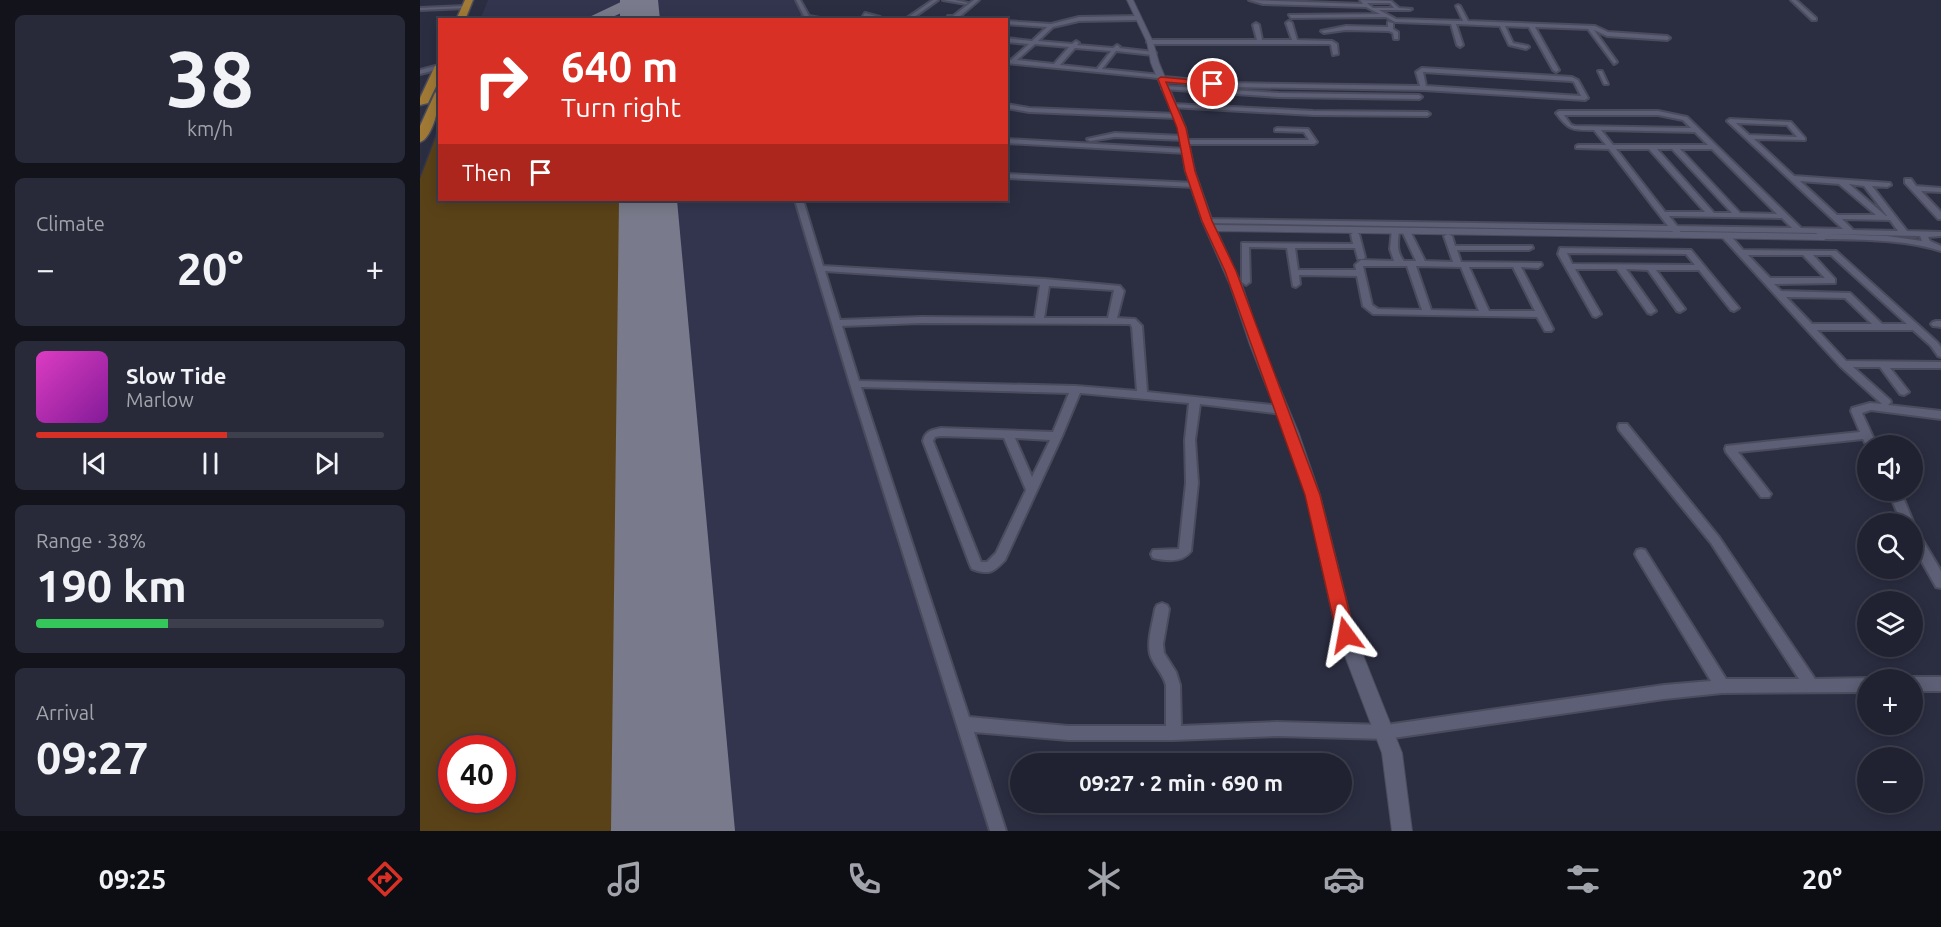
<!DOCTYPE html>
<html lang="en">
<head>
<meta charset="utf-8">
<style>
  body { margin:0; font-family:Ubuntu,sans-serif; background:#282a39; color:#f1f3f6; height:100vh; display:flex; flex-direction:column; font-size:22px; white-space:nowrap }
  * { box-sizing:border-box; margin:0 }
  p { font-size:20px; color:#a2a4ab }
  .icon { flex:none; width:33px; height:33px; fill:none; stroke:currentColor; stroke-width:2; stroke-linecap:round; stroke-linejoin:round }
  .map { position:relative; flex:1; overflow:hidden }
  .sheet { display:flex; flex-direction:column; gap:15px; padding:15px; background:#12131b; width:420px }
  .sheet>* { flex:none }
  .guide { position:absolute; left:18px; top:18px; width:570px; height:183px; border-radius:0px; box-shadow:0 3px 15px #0003,0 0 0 2px #3d3f4d; background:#d93025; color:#fff; overflow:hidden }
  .controls { position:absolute; left:1437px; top:435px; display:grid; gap:12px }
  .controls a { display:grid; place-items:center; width:66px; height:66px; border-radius:50%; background:#202231; box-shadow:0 3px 15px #0003,0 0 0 2px #3d3f4d; font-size:30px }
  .speed { position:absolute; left:18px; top:735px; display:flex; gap:12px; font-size:30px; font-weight:700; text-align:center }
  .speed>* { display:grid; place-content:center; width:78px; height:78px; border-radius:50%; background:#202231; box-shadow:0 3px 15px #0003,0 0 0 2px #3d3f4d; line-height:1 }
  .speed .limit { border:9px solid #d22; background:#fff; color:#111 }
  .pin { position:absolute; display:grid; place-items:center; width:51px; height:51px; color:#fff; margin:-26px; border:3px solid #fff; border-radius:50%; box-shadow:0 2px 6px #0007 }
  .me { position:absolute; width:66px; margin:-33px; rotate:347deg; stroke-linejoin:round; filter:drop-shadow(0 0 4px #0008) }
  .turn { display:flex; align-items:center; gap:21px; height:126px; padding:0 24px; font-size:27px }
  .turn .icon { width:78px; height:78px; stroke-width:2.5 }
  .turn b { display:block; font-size:42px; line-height:51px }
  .then { display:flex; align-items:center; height:57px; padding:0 24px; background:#0003; gap:12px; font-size:22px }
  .big { font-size:45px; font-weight:700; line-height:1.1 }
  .sheet .widget { flex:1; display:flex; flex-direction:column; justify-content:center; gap:9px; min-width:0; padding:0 21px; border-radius:9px; background:#282a39 }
  .sheet .dial { align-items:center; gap:0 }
  .dial b { font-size:78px; line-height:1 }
  .song { display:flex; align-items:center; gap:18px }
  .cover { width:72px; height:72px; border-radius:9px; background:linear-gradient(135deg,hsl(310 70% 55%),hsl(290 70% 35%)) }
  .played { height:6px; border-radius:3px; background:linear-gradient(90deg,#d93025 55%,#3d3f4d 55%) }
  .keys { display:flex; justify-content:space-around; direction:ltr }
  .heat { display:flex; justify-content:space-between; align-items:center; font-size:33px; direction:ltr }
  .charge { height:9px; border-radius:4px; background:linear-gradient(90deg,#34c759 38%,#3d3f4d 0) }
  .trip { position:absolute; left:590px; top:753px; width:342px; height:60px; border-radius:30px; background:#202231; box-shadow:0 3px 15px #0003,0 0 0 2px #3d3f4d; font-weight:700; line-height:60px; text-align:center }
  .dock { display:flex; height:96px; justify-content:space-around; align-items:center; background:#0d0e14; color:#a2a4ab }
  .dock .icon { width:42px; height:42px }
  .dock .selected { color:#d93025 }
  .dock b { font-size:27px; color:#f1f3f6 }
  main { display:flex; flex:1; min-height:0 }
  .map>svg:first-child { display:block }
  .built { fill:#33354f; fill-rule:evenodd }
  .green { fill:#5a4218; fill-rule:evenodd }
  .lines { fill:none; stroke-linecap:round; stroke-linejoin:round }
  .taxiway { fill:#797b8c; fill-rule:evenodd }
  .runway { fill:#797b8c; fill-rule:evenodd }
  .minor-casing { stroke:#4a4b5c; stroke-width:4 }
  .tertiary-casing { stroke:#4a4b5c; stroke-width:2 }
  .trunk-casing { stroke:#4a4b5c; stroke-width:3 }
  .minor { fill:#5c5f75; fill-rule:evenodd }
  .tertiary { fill:#5c5f75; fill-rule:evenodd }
  .trunk { fill:#a17a35; fill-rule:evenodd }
  .route { fill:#d93025; stroke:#8d1f18; stroke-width:1.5 }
</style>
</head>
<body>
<main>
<section class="sheet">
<div class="widget dial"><b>38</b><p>km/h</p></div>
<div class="widget"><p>Climate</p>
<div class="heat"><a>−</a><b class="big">20°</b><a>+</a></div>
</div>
<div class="widget">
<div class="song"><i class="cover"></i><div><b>Slow Tide</b><p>Marlow</p></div></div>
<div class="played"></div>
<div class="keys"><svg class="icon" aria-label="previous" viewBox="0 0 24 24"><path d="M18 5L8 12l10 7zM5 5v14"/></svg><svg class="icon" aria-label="pause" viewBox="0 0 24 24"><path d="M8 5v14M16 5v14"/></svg><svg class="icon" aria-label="next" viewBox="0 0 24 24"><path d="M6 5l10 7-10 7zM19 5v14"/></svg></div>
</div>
<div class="widget"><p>Range · 38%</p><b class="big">190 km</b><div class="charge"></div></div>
<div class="widget"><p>Arrival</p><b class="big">09:27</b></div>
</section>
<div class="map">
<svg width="1521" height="831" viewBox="0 0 1521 831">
  <rect width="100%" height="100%" fill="#2b2d41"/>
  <g class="built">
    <polygon points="68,0 376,0 382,15 370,20 60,20"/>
    <path d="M19,124L20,200H376L480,551L569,831H0V175ZM32,748H82V800H32Z"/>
  </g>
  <path class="green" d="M19,129L20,200H212L217,831H0V179ZM32,748H82V800H32Z"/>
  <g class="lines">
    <polygon class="taxiway" points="205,0 226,0 223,3 186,20 163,20"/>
    <g class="runway">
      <polygon points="200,0 238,0 240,20 200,20"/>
      <polygon points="199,200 257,200 315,831 191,831"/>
    </g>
    <defs>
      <g id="minor">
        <polygon points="376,0 380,0 389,16 411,20 376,20 384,16"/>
        <polygon points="513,0 518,0 490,20 484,20"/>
        <polygon points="523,0 535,0 548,3 546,4"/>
        <polygon points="554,0 559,0 539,17 556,20 529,20 528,16 533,16"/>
        <path d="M829,0L943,4L940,0L971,1L979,8L992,9L990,10H959L976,19L1043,21L1036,6L1038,5L1040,6L1048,21L1175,26L1188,32L1247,36L1250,38L1247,40L1187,36L1174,30L1197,62L1194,64L1168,29L1115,27L1139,70L1136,72L1133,70L1109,27L1085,26L1093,43L1108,46L1109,47L1106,49L1089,45L1080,26L1036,24L1043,45L1040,47L1037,45L1031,24L975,22L966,17L871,18L869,15L960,14L946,7L843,4ZM947,3H970L974,8H953Z"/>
        <polygon points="1371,0 1376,0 1396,18 1396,20 1392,20"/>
        <polygon points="45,6 47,8 0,10 0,8"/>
        <polygon points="445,13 460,17 457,20 452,20 453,18 443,16"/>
        <path d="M659,17L717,16L720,18L717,20L659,21L633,27L618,41L652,44L656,41L659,43L657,45L693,48L697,45L700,47L699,48L735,52L736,53L733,55L696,51L682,69L741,75L744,77L810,83L1000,86L996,72L1002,68L1152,77L1158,80L1168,98L1165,100L1004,90L810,87L741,81L738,78L586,63V59L591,60L609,44L586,42V38L612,41L627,27L586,24V21L631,24ZM615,44L649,47L634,64L597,60ZM655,48L691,51L677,69L640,65ZM1003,72L1151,81L1154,82L1161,96L1006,86Z"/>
        <polygon points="869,21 872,23 877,40 912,41 917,44 918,54 913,55 911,45 909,44 730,44 727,42 730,40 837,40 833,25 836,23 839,25 842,40 872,40 866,23"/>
        <polygon points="968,22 973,23 973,29 978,32 978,39 974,39 973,33 969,31 926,30 904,33 901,31 926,26 968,27"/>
        <polygon points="19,65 20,69 0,74 0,70"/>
        <polygon points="1178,71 1182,71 1188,84 1184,84"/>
        <polygon points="745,86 859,93 999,95 1002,97 999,99 859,97 743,89 742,88"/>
        <polygon points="586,104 609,108 757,114 760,116 757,118 609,112 586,108"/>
        <polygon points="753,104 893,111 1007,112 1010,114 1007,116 893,115 751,107 751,105"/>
        <path d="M1139,111H1238L1267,117L1381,228L1423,229L1307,121L1310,119L1371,122L1385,138V140L1334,139L1374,176L1470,183L1471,185L1467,187L1452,186L1487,231L1521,232V236L1508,237L1510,241L1521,246V251C1483,239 1444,240 1404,239L1396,233L1260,231V234H1257L1252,231L787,223L783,221L787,219L1248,226L1189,149L1156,148V146L1158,145H1186L1174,130C1153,130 1149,131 1136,113ZM1144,115H1238L1263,120L1271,128L1155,126L1151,125ZM1316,123L1367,125L1377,137L1329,135ZM1181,130L1275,132L1288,145H1193ZM1196,149H1229L1285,212H1245ZM1237,149H1252L1312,213H1294ZM1260,149H1292L1357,214L1320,213ZM1380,181L1419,184L1456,215H1417ZM1429,184L1444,186L1467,216H1466ZM1249,216L1362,218L1372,228L1257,226ZM1422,219L1470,220L1478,231L1433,230ZM1405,234L1500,236L1502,241L1467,236Z"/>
        <polygon points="857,128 888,129 897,142 894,144 765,144 762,142 765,140 889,140 884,132 855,131 855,129"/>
        <polygon points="695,133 764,136 767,138 764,140 695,137 670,141 667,139"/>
        <polygon points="586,139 766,149 769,151 766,153 586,143"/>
        <polygon points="586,174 775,183 779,185 775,187 586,178"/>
        <polygon points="1485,179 1491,179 1496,186 1521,188 1521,192 1501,191 1521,212 1521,219 1518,219 1485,183"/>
        <path d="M375,200H383L403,266L625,279L700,286L704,291L697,318L715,319L722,326L727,392L862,406L867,410L862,414L780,404L775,440L778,483L771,551C763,563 746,561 733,558L731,554L733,550L759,549L766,483L765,440L769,403L660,393L642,436L585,560C573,573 569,575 552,569L550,565L503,441C505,431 512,430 521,428L633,432L649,393L441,387L549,717L648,726H746V685C743,673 733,665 730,654C727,640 733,622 735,609L737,605L742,603L747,605L749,609L743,644L744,653L756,672L760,685L761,726L857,722L966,725L1244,685L1291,681L1217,558L1215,554L1217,550L1221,549L1225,550L1306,679H1379L1291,543L1199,430L1198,427L1199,424H1207L1299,537L1395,679L1448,678L1451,680H1448V692L1302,693L1244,699L966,739L857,736L754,740H648L554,732L586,831H570L430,384ZM405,271L620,285L615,318L501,317L420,320ZM629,286L694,290L688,318H624ZM501,323L710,324L712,327L717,391L656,386L439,381L422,326ZM521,436L584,438L606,490L576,553L567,562H561L513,441L515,437ZM595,438L630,440L612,477Z"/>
        <path d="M972,229H975L979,231C978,242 976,252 984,261H996L982,231L986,229L990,231L1005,261L1033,262L1024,236L1028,234L1032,236L1035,246H1112L1113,248L1109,250H1037L1041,262L1121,263L1122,265L1118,268L1101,267L1133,329L1131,331H1125L1117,317L953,314L943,306L937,276L879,275L880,284L876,287L873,286L867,248L829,247L830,282L826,285L822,282V243L933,244L931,234L935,232L939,234L945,257L944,259H938L935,248H875L878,270H936L935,265L941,260L974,261L970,249ZM943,266H987L1002,310L958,309L952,305ZM996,266L1041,267L1059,311L1011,310ZM1049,267H1093L1115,311H1069Z"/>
        <path d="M1303,234H1309L1323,250L1416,251L1517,342L1521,347V357L1518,356L1511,346L1493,330H1397L1426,361L1521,362V368H1470L1489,392L1484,395L1480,394L1460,367H1433L1470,400L1471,402L1468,405L1521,411V419L1451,410L1442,413L1457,446H1448V448L1443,439L1318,452L1351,494L1349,497H1341L1306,452L1305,449L1306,446L1440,432L1431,411L1432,408L1450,403L1462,404L1420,366L1303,238ZM1328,255H1383L1405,278H1350ZM1393,255H1411L1487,324H1462L1430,293L1361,291L1354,284L1415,283V279ZM1366,297L1425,298L1452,324H1392Z"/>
        <path d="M1140,248L1271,250L1319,308L1314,311L1311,310L1279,270H1236L1265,309L1260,312L1257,311L1228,270L1206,269L1236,311L1231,314L1228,313L1197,269H1155L1181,314L1176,317L1173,316L1138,254ZM1147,253L1266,254L1275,265L1152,264Z"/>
        <polygon points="1516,321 1521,321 1521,327 1513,326 1511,324 1513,322"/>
        <polygon points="1468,490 1480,490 1494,524 1492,527 1492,524 1482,524"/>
        <polygon points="1492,527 1496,529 1521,571 1521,588 1516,587 1492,544"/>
        <polygon points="1492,677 1521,677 1521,691 1492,691 1492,680 1487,680"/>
      </g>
      <polygon id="tertiary" points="707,0 713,0 733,42 739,63 766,128 775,171 794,225 1404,234 1409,237 1404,240 797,231 822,285 842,345 879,434 900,495 935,635 982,753 992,831 972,831 962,753 917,635 886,495 865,434 830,345 810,285 782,221 765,171 758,128 731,63 727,42"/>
      <g id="trunk">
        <polygon points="45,0 53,0 45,20 36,20"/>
        <polygon points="20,63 20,78 8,103 0,105 0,98 15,66"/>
        <path d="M20,90C20,103 13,138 0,142V126L15,93Z"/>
      </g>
    </defs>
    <use href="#minor" class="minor-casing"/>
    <use href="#tertiary" class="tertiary-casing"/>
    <use href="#trunk" class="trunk-casing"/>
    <use href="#minor" class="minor"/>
    <use href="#tertiary" class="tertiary"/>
    <use href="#trunk" class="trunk"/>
  </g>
  <polygon class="route" points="741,77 793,82 797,84 793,86 746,82 766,128 775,171 792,221 816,271 900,495 935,635 932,640 926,642 920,640 917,635 885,495 805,271 782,221 765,171 757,128 738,79"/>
</svg>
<div class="controls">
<a><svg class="icon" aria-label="sound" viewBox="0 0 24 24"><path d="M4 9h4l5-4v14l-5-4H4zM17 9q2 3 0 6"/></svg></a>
<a><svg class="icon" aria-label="search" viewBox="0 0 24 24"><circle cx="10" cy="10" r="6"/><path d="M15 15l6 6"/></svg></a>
<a><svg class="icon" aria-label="layers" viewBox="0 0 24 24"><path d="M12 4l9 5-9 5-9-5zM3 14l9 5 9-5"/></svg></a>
<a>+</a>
<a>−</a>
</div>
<div class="speed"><div class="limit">40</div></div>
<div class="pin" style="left:793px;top:84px;background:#d93025"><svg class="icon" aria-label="arrive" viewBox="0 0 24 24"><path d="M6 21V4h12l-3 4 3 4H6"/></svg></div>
<svg class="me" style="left:926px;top:635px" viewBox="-20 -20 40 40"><path d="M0-17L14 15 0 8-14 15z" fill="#d93025" stroke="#fff" stroke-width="4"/></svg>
<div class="trip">09:27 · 2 min · 690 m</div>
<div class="guide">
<div class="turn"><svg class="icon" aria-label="right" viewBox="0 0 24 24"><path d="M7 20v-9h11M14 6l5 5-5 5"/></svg><div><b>640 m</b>Turn right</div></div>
<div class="then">Then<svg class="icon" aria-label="arrive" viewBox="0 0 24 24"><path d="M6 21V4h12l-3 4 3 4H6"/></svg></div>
</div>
</div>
</main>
<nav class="dock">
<b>09:25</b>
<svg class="icon selected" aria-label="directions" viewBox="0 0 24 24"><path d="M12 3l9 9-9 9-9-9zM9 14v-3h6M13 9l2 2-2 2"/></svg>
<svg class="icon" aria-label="music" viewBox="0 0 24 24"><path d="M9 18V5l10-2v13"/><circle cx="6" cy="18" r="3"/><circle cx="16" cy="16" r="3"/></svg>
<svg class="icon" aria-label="phone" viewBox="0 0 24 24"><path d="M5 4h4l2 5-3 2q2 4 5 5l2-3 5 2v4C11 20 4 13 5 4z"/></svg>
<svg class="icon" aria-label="climate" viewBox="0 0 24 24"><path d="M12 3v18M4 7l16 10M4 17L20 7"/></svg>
<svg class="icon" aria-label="car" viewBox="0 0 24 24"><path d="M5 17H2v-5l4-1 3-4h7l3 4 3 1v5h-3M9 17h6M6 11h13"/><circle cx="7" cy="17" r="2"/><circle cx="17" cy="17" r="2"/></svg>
<svg class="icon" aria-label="filters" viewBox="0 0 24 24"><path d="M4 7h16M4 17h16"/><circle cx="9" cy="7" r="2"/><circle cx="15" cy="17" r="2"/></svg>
<b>20°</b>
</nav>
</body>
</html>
